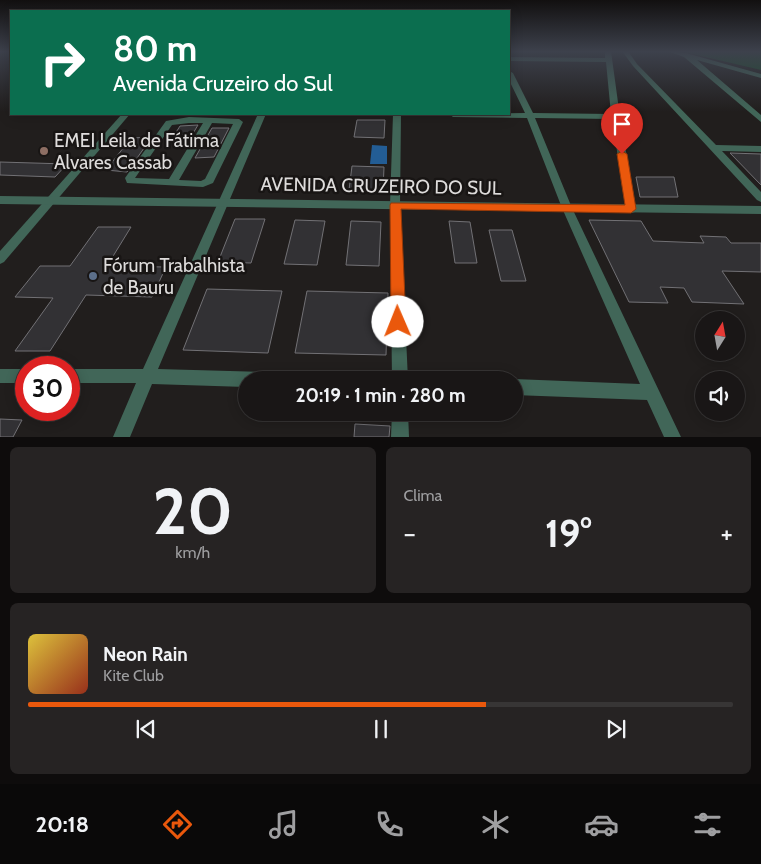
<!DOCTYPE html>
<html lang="pt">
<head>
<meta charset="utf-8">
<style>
  body { margin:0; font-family:Cabin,sans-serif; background:#262323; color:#f1f3f6; height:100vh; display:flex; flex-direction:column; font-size:19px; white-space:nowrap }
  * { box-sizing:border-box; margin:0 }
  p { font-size:16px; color:#9f9fa1 }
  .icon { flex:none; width:28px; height:28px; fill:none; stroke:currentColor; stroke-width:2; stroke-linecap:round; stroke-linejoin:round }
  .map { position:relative; height:437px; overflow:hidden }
  .side { display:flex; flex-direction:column; gap:10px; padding:10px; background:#0e0c0c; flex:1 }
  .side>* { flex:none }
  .banner { position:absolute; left:10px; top:10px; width:500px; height:105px; border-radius:0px; box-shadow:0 2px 12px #0003,0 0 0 1px #373535; background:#0b6e4f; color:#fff; overflow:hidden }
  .needle { width:32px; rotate:11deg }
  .buttons { position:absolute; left:695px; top:311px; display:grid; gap:10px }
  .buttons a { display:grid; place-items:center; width:50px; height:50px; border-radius:50%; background:#191616; box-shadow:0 2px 12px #0003,0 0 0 1px #373535; font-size:25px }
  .speed { position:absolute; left:15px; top:356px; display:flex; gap:10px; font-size:25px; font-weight:700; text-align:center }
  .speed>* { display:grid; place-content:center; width:65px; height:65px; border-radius:50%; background:#191616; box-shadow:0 2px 12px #0003,0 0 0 1px #373535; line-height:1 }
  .speed .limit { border:8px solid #d22; background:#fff; color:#111 }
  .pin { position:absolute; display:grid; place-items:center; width:42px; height:42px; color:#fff; margin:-51px -21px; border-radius:50% 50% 50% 0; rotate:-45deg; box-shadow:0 0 5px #0007 }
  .pin .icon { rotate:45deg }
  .me { position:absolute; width:55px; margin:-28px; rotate:359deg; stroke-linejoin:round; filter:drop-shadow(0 0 4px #0008) }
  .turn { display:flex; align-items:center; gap:18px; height:105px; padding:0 20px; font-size:22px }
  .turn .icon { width:65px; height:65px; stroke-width:2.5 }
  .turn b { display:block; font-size:35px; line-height:42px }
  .big { font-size:38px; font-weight:700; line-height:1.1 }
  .side .widget { flex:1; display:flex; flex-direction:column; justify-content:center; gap:8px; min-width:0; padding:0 18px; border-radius:8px; background:#262323 }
  .side .dial { align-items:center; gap:0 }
  .dial b { font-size:65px; line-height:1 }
  .song { display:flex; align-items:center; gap:15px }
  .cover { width:60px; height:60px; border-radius:8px; background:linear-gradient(135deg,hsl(50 70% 55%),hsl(10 70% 35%)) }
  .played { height:5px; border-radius:2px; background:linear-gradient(90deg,#ea580c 65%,#373535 65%) }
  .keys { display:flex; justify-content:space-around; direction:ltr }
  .heat { display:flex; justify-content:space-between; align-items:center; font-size:28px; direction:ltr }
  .side .tiles { flex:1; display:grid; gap:10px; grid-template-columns:1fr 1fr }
  .widget:last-child { grid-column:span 2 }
  .trip { position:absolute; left:238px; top:371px; width:285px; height:50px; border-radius:25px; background:#191616; box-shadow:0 2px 12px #0003,0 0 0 1px #373535; font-weight:700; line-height:50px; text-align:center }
  .tabs { display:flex; height:80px; justify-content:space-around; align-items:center; background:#0a0909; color:#9f9fa1 }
  .tabs .icon { width:35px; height:35px }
  .tabs .selected { color:#ea580c }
  .tabs b { font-size:22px; color:#f1f3f6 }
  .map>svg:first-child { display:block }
  .forest { fill:#184f28 }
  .water { fill:#235d95 }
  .building { fill:#323134; stroke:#727175 }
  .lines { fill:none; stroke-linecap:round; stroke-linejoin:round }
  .minor { fill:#416658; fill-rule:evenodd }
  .tertiary { fill:#416658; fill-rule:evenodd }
  .route { fill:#ea580c; stroke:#983908 }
  .education-dot { fill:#8d6e63; stroke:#181514; stroke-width:2 }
  .service-dot { fill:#5c6f8a; stroke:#181514; stroke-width:2 }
  .labels { text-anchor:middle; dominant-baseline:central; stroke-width:5; stroke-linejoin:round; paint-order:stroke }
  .poi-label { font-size:19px; fill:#dedcdb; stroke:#181514; text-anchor:start }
  .street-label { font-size:19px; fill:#dedcdb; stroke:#181514 }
</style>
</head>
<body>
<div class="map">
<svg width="761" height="437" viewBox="0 0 761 437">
  <rect width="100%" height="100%" fill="#211e1d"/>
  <polygon class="forest" points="680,51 761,51 761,70"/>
  <polygon class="water" points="372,145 387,146 387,164 370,164"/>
  <g class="building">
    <polygon points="357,120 385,120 384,138 354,137"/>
    <polygon points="198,125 192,135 175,134 180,126"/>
    <polygon points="212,128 229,128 214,157 195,158"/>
    <polygon points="152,137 127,172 106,170 131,138"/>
    <polygon points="730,153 761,154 761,185"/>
    <polygon points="0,162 67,164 55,177 0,175"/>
    <polygon points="352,166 384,167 383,191 349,190"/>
    <polygon points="636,177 674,177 678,197 640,197"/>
    <polygon points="235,219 265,219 251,263 218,262"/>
    <polygon points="295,220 325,221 317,265 284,264"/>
    <polygon points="589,220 641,221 653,241 704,243 700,236 726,237 731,243 761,243 761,272 722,271 744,304 692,302 684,288 660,287 668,303 629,302"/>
    <polygon points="351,221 381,222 379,266 346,265"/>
    <polygon points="449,221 470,222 477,263 455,263"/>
    <polygon points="98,227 131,227 107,266 166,267 152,297 86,295 50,351 15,351 53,298 15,297 40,266 70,266"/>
    <polygon points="489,230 512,230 526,281 501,281"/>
    <polygon points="207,289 282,291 268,353 183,350"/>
    <polygon points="307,291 388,293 386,355 295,353"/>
    <polygon points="0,419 22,420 13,437 0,437"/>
    <polygon points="355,424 390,426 389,437 354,437"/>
  </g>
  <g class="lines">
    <g class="minor">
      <polygon points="605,51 611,51 620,117 636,209 635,212 631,213 626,209 612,119 535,118 572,208 681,437 664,437 647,400 514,395 514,380 512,380 514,379 640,384 562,208 527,118 453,117 449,114 525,113 509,80 509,71 513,73 533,113 611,114 606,62 509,61 509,57 605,58"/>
      <polygon points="622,51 628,51 637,64 716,145 761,146 761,152 722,151 761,192 761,202 757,200 633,66"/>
      <polygon points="667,51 686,53 761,74 761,78 697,60 761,115 761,122 684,57"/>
      <polygon points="122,114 130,114 4,262 0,264 0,251"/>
      <polygon points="258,114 266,114 158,369 267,372 273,375 275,380 246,380 246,387 152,384 130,437 113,437 136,383 69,383 69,369 143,369"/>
      <polygon points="393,114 401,114 400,205 408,380 392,380 390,205"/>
      <path d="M189,117L239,119L243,122L213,183L203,187L127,183L125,178L166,121ZM189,123H203L169,179L135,178L172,125ZM212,123L233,124L205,179L201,181L179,180Z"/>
      <rect x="0" y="369" width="26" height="14"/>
      <polygon points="392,412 408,412 409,437 391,437"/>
    </g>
    <polygon class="tertiary" points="0,196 761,206 761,214 0,204"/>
  </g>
  <linearGradient id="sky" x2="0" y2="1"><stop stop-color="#121010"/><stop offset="0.46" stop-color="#3d414c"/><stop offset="1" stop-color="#3d414c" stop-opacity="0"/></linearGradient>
  <rect width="761" height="112" fill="url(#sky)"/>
  <polygon class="route" points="622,151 627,154 636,209 631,213 401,209 406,322 404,326 398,328 393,326 391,322 390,205 391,203 625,205 617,154"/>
  <circle class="education-dot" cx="44" cy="151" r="5"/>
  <circle class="service-dot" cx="93" cy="276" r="5"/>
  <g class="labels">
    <g class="poi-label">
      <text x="54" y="140">EMEI Leila de Fátima<tspan x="54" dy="22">Alvares Cassab</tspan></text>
      <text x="103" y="265">Fórum Trabalhista<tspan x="103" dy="22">de Bauru</tspan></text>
    </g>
    <g class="street-label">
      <text transform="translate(381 186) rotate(1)">AVENIDA CRUZEIRO DO SUL</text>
    </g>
  </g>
</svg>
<div class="buttons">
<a><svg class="needle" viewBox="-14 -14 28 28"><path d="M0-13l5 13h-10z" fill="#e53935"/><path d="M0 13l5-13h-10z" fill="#9f9fa1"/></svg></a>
<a><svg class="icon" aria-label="sound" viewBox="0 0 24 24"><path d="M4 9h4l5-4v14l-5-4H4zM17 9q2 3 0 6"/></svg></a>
</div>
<div class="speed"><div class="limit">30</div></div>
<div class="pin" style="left:622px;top:154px;background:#d93025"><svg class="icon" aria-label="arrive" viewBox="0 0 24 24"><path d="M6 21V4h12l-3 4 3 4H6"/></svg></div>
<svg class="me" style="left:398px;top:322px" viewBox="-20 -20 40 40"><circle r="19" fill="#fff"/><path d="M0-13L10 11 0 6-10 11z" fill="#ea580c"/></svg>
<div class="trip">20:19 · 1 min · 280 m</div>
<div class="banner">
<div class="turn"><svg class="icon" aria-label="right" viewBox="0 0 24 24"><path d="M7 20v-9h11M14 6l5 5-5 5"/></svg><div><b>80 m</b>Avenida Cruzeiro do Sul</div></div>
</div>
</div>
<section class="side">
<div class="tiles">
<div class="widget dial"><b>20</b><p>km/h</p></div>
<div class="widget"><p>Clima</p>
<div class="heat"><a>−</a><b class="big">19°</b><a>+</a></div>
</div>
<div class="widget">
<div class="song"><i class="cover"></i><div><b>Neon Rain</b><p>Kite Club</p></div></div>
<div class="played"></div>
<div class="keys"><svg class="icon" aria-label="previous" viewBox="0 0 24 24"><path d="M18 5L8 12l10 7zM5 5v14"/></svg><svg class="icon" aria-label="pause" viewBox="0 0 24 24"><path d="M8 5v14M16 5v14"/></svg><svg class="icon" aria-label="next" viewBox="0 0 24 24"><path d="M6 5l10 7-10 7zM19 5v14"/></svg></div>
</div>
</div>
</section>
<nav class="tabs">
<b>20:18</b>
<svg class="icon selected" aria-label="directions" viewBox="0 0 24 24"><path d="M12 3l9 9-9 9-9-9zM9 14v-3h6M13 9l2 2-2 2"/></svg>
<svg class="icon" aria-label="music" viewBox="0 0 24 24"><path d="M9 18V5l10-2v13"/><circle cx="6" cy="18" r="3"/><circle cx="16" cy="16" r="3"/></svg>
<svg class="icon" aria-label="phone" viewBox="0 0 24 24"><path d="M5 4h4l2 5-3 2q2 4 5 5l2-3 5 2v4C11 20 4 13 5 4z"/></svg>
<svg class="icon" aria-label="climate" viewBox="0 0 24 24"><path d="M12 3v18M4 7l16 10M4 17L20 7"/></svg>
<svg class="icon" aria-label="car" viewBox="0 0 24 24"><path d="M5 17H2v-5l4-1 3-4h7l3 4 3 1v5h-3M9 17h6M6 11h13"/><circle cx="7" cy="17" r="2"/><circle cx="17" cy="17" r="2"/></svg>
<svg class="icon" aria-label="filters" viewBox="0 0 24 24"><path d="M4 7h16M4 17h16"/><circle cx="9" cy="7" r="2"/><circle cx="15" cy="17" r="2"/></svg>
</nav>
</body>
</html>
